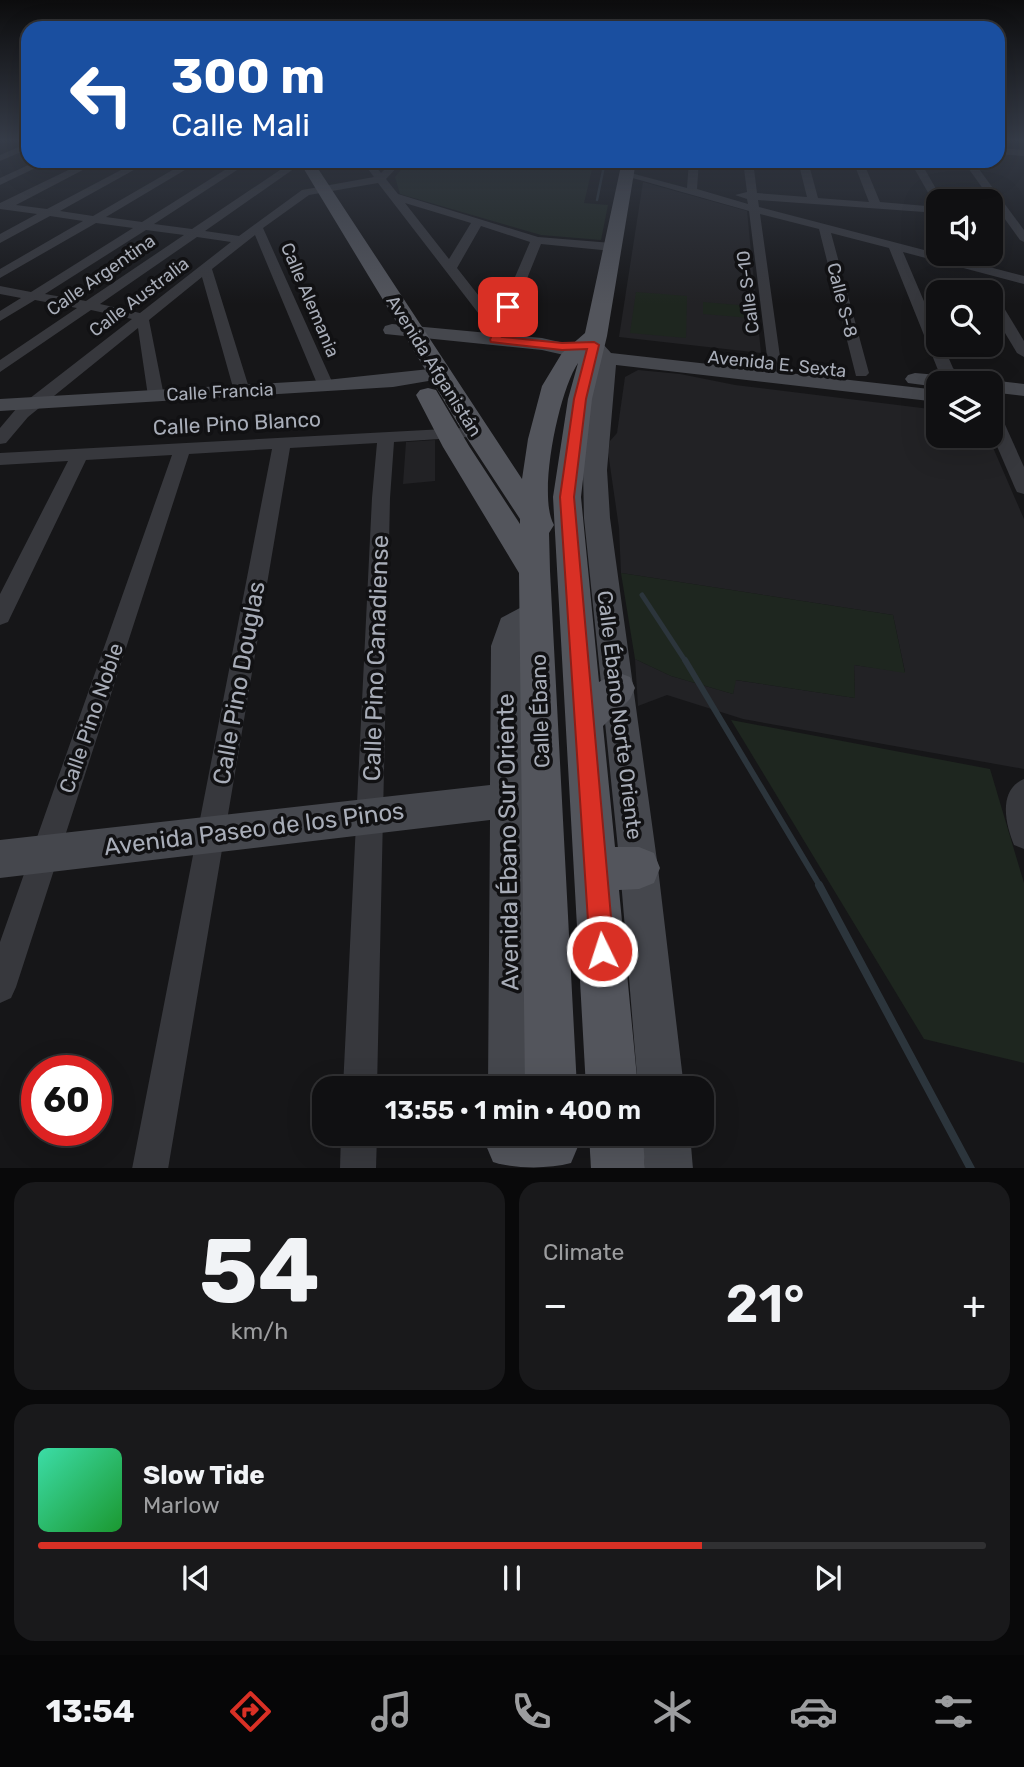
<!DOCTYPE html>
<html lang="en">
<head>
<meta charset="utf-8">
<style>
  body { margin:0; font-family:Rubik,sans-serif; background:#19191b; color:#f1f3f6; height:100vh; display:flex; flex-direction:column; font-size:26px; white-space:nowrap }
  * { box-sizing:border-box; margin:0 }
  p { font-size:23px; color:#9c9d9f }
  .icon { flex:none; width:38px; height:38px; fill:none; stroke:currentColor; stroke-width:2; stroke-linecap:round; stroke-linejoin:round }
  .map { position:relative; height:1168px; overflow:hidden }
  .drawer { display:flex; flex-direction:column; gap:14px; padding:14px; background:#09090a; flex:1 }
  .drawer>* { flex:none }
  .top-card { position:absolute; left:21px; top:21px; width:984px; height:147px; border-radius:21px; box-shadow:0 7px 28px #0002,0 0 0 2px #303032; background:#1a4fa0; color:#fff; overflow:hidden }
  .tools { position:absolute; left:926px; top:189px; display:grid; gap:14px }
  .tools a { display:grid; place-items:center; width:77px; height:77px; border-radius:14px; background:#101012; box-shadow:0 7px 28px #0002,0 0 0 2px #303032; font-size:35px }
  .speed { position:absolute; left:21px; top:1055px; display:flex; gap:14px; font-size:35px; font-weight:700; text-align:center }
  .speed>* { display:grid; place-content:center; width:91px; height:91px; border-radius:50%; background:#101012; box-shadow:0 7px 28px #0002,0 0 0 2px #303032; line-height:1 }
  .speed .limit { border:10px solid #d22; background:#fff; color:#111 }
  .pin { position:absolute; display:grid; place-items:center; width:60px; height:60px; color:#fff; margin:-30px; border-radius:14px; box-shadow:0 4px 10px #0006 }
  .me { position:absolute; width:77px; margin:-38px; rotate:356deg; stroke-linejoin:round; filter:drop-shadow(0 0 5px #0008) }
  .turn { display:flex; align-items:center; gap:24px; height:147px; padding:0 35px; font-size:32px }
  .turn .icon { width:91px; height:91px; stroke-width:2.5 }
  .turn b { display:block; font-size:49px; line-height:60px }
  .big { font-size:52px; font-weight:600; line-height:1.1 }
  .drawer .widget { flex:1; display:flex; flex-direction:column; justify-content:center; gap:10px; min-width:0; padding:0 24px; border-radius:21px; background:#19191b }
  .drawer .dial { align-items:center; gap:0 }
  .dial b { font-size:91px; line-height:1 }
  .song { display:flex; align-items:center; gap:21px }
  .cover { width:84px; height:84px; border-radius:10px; background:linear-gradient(135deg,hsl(160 70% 55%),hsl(130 70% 35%)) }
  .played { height:7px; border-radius:4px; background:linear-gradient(90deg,#d93025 70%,#303032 70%) }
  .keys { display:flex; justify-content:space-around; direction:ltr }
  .heat { display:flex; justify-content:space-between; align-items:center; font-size:38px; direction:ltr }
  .drawer .tiles { flex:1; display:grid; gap:14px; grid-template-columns:1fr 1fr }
  .widget:last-child { grid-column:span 2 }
  .trip { position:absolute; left:312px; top:1076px; width:402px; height:70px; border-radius:21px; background:#101012; box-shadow:0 7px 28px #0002,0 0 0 2px #303032; font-weight:600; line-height:70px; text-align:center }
  .menu { display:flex; height:112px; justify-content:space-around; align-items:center; background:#060607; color:#9c9d9f }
  .menu .icon { width:49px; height:49px }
  .menu .active { color:#d93025 }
  .menu b { font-size:32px; color:#f1f3f6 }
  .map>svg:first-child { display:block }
  .built { fill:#222225 }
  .green { fill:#1e261f }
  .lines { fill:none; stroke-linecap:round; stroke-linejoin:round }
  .stream-far3 { stroke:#2c353c; stroke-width:2.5 }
  .stream-far2 { stroke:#2c353c; stroke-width:5 }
  .stream-far1 { stroke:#2c353c; stroke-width:6 }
  .stream { stroke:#2c353c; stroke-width:8 }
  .street { fill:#37383d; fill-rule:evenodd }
  .secondary { fill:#45474d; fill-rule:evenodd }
  .primary { fill:#53555c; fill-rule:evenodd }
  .route { fill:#d93025; stroke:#8d1f18; stroke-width:2 }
  .labels { text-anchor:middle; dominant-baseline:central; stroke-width:7; stroke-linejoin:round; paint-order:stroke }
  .far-street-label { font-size:18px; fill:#a8adb8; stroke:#111113 }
  .street-label { font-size:21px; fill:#a8adb8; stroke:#111113 }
  .near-street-label { font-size:24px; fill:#a8adb8; stroke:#111113 }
</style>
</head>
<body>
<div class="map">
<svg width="1024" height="1169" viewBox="0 0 1024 1169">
  <rect width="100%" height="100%" fill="#161618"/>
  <g class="built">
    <polygon points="643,182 747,211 761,353 619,337"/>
    <polygon points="638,370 680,374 735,385 938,410 938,436 988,436 1024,519 1024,769 743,719 667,695 638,706 635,659 671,676 733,694 735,680 855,698 854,665 905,672 893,615 621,573 619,528 608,452 610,441 617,433 625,377"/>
    <polygon points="435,440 435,481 403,484 406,442"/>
  </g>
  <g class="green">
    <polygon points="408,161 520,164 521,161 594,161 584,203 608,205 601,240 541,235 400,194 395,177"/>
    <polygon points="636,292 687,296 686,338 630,333"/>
    <polygon points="703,302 750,306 751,318 703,314"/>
    <polygon points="621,573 893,615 905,673 854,665 855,698 736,680 733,694 671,676 635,659"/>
    <polygon points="731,720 990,769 1024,883 1024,1063 924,1039"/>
  </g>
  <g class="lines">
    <polyline class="stream-far3" points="597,200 605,161"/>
    <polyline class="stream-far2" points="642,595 686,662"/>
    <polyline class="stream-far1" points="685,660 820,886"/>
    <polyline class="stream" points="819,885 971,1169"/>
    <g class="street">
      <polygon points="28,143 28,149 0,161 0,155"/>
      <polygon points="998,148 1024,150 1024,156 998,154"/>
      <polygon points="37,161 50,161 0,185 0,178"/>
      <path d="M87,161H100L16,205L47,209L138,161H150L60,211L93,216L188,161H200L106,217L142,222L239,161H251L154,224L192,229L289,164H295V168L205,231L239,236L302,190L374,177L362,161H372L381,173L393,161H403L386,179L398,194L538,237L612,243L618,247L612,251L541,244L503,338L496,342L491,341L489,338L492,331L378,183L309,195L263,228L334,386L332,389L326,391L318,386L255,235L212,269L250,391L248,394L242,396L234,391L202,277L149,320L164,396L162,399H150L148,396L138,328L28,417L6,443L0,444V428L16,409L132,319L91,310L0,372V360L77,308L35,300L0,321V311L21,298L0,294V286L31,292L133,228L96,223L0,278V269L83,221L50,216L0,243V234L37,214L0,209V203ZM405,203L471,223L449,259ZM481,226L530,242L497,319L457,268ZM146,230L184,235L86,301L45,294ZM197,237L231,242L140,313L100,304Z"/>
      <polygon points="689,161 699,161 697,189 748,204 747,199 735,195 747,192 743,161 753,161 757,193 807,197 798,161 808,161 818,198 869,202 853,161 863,161 880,202 938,207 938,213 758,200 759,207 1024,276 1024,284 903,252 938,334 938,345 943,345 953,368 966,383 950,383 938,370 889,248 831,233 869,373 866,376 856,376 819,229 760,214 783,378 780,381 770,381 749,211 622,175 627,172 687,188"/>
      <polygon points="910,161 920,161 943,201 934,203"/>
      <polygon points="963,161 973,161 1024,230 1024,242 1020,240"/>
      <polygon points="989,292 995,293 1024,341 1024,357 1017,353 990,308"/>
      <polygon points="990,404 998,409 1024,467 1024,494 1017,492 1015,488 990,430"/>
      <polygon points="463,428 471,433 469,437 394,442 390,498 377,1088 343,1088 372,498 377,443 290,448 168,1169 132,1169 272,449 189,454 16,987 11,998 0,1003 0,942 172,455 86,460 8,622 0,625 0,594 68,461 0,465 0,453"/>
      <path d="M1024,779V849L1014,845C1005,823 998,790 1024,779Z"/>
      <polygon points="341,1134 377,1134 376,1169 340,1169"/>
    </g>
    <g class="secondary">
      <path d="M392,324L542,338L586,348L584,345L587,341C600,338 603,344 611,353L938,390V402L616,365L607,470L610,518L658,868L684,1088H638L620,868L584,518L583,470L595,362L542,350L385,334L383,330L385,326Z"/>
      <polygon points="439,368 446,370 449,374 446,378 393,387 0,411 0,399 326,380"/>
      <polygon points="915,373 961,377 968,379 971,383 938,383 938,387 908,383 905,379 908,375"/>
      <polygon points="990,380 1024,384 1024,396 990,392 990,383 981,383"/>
      <polygon points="537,599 547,603 551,611 547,619 524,634 521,646 534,1088 488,1088 490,820 0,878 0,840 490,785 491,646 501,618"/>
      <polygon points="642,1134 690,1134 693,1169 645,1169"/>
    </g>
    <g class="primary">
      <path d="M299,161H313L522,479L528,439L542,386L562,353L585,333L622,161H636L607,336L592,399L581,497L599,682L617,672L630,677L635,688L630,699L603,726L615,847H639L654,853L660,868L654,883L639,889L619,890L638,1088H586L553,497L568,399L578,363C559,391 537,496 554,525L549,533L550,571L577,1088H525L519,573L443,447L416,395L420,390L428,388L436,390L469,446L520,524V519L463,432Z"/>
      <path d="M489,1134H575L579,1144L571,1163C548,1169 516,1169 493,1162L485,1143Z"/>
      <polygon points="589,1134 643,1134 645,1169 591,1169"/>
    </g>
  </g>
  <linearGradient id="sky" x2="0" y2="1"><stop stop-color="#0c0c0d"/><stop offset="0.46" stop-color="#363c48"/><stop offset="1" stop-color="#363c48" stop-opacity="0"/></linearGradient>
  <rect width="1024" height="304" fill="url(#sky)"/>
  <polygon class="route" points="508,304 513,307 502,337 562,343 594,342 599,345 586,399 574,497 614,951 610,960 602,963 594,960 590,951 560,497 574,399 587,349 562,350 491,342 490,340 503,307"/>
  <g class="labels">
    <g class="far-street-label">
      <text transform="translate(101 275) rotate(-35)">Calle Argentina</text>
      <text transform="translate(748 292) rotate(-97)">Calle S-10</text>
      <text transform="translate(139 297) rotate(-37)">Calle Australia</text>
      <text transform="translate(310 300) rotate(67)">Calle Alemania</text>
      <text transform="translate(842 300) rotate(76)">Calle S-8</text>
      <text transform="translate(777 364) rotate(6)">Avenida E. Sexta</text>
      <text transform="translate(434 366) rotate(58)">Avenida Afganistán</text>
      <text transform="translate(220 392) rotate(-3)">Calle Francia</text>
    </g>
    <g class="street-label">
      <text transform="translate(237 423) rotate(-3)">Calle Pino Blanco</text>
      <text transform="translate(540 711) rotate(-92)">Calle Ébano</text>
      <text transform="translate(620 715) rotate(83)">Calle Ébano Norte Oriente</text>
      <text transform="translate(91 718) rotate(-71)">Calle Pino Noble</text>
    </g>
    <g class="near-street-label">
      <text transform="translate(376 658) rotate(-88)">Calle Pino Canadiense</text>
      <text transform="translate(239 683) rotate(-80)">Calle Pino Douglas</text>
      <text transform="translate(254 829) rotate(-7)">Avenida Paseo de los Pinos</text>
      <text transform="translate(508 842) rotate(-91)">Avenida Ébano Sur Oriente</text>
    </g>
  </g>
</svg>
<div class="tools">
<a><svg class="icon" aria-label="sound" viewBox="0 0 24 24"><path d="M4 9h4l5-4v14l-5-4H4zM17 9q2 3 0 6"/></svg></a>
<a><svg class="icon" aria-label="search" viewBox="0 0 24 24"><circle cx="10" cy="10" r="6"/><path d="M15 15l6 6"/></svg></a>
<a><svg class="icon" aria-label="layers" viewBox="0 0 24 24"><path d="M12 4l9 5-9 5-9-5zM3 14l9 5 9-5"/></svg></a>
</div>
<div class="speed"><div class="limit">60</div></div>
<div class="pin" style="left:508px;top:307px;background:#d93025"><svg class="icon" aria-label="arrive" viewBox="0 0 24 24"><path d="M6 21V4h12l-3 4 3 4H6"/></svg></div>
<svg class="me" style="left:602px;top:951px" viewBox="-20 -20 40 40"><circle r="17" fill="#d93025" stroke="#fff" stroke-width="3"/><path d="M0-11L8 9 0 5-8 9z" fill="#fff"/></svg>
<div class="trip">13:55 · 1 min · 400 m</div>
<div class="top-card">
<div class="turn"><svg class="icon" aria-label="left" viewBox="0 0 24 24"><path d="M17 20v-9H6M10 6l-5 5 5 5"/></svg><div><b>300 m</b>Calle Mali</div></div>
</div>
</div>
<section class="drawer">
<div class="tiles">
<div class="widget dial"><b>54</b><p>km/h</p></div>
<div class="widget"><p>Climate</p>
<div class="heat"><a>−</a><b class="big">21°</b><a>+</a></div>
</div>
<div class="widget">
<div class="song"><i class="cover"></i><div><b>Slow Tide</b><p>Marlow</p></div></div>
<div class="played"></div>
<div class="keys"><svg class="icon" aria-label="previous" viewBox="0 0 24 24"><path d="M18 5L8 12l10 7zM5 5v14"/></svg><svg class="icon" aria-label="pause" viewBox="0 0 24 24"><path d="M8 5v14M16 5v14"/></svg><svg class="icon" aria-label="next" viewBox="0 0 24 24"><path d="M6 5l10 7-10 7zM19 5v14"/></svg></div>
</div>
</div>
</section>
<nav class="menu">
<b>13:54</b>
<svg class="icon active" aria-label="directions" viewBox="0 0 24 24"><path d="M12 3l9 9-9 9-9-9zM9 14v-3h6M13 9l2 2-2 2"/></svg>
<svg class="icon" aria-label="music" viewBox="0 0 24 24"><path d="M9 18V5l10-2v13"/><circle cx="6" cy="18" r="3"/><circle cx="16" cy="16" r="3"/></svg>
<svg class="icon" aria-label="phone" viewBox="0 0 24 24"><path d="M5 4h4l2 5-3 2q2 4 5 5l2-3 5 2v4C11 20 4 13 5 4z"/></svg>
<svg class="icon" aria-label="climate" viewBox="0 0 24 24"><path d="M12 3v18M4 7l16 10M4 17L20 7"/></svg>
<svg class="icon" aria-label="car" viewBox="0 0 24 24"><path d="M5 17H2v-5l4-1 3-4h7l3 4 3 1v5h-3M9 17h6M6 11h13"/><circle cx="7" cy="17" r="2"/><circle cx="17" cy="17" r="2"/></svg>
<svg class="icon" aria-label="filters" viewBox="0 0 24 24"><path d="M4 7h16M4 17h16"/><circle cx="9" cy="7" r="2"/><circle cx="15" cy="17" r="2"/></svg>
</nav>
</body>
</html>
